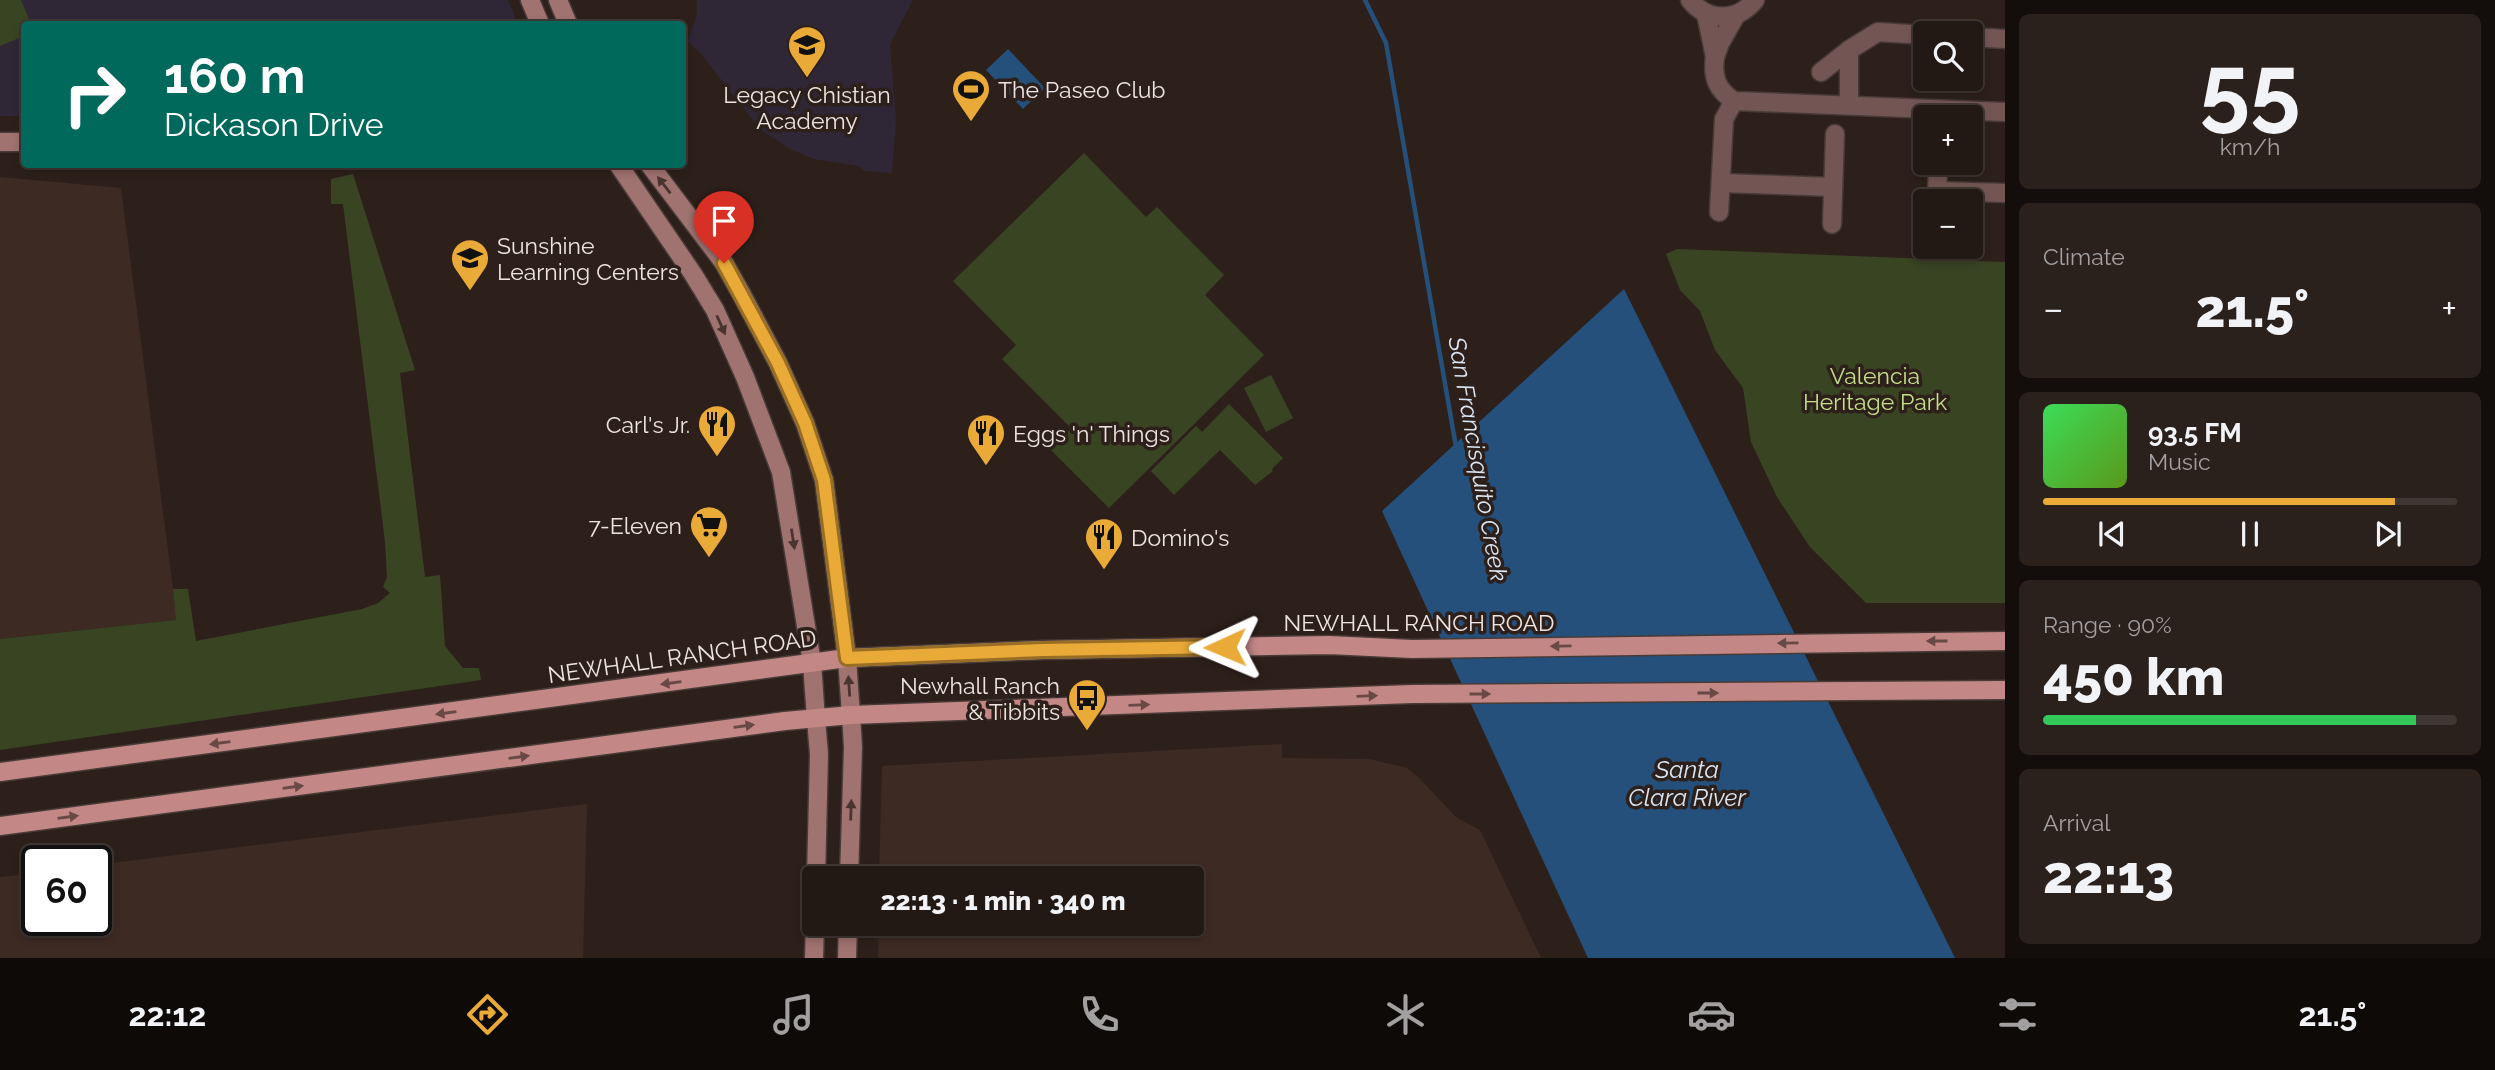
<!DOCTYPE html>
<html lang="en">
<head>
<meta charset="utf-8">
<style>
  body { margin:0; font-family:Raleway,sans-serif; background:#2a211d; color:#f1f3f6; height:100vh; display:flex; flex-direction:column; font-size:26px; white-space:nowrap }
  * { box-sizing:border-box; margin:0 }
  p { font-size:23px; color:#a2a0a0 }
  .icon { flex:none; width:38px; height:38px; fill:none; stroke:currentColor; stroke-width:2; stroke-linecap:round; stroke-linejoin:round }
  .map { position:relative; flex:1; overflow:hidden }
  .drawer { display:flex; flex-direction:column; gap:14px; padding:14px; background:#130d0b; width:490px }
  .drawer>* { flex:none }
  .banner { position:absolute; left:21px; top:21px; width:665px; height:147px; border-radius:7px; box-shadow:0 4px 10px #0003,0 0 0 2px #3f3734; background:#00695c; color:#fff; overflow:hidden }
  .tools { position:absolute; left:1913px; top:21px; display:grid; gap:14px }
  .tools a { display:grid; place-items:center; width:70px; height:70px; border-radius:7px; background:#221814; box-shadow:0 4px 10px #0003,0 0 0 2px #3f3734; font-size:35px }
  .speed { position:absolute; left:21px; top:845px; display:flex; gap:14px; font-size:35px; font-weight:700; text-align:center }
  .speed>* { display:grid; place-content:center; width:91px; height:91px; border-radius:50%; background:#221814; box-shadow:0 4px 10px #0003,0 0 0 2px #3f3734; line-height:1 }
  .speed .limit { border:4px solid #111; border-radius:10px; background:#fff; color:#111 }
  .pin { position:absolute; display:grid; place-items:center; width:60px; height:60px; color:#fff; margin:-72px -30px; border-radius:50% 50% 50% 0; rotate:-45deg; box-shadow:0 0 7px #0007 }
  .pin .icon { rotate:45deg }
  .me { position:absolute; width:77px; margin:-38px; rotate:269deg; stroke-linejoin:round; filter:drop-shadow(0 0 5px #0008) }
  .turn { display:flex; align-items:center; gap:24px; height:147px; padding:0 28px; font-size:32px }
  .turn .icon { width:91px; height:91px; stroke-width:2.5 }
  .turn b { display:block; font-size:49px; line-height:60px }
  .big { font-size:52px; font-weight:800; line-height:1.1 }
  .drawer .card { flex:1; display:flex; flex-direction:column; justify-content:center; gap:10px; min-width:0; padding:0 24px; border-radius:10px; background:#2a211d }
  .drawer .dial { align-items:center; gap:0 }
  .dial b { font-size:91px; line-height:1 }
  .song { display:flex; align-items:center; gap:21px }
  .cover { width:84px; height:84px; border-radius:10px; background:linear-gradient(135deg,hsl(130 70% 55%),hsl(90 70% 35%)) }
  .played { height:7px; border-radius:4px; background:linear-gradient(90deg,#eaaa38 85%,#3f3734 85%) }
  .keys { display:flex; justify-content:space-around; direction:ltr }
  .heat { display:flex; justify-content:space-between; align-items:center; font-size:38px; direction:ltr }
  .charge { height:10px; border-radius:5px; background:linear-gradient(90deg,#34c759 90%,#3f3734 0) }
  .trip { position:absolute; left:802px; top:866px; width:402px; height:70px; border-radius:7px; background:#221814; box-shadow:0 4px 10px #0003,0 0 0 2px #3f3734; font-weight:800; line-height:70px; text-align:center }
  .tabs { display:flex; height:112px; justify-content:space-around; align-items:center; background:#0e0a08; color:#a2a0a0 }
  .tabs .icon { width:49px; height:49px }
  .tabs .on { color:#eaaa38 }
  .tabs b { font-size:32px; color:#f1f3f6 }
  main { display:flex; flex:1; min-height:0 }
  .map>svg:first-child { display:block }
  .built { fill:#3d2a23 }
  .education { fill:#2f2736 }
  .green { fill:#394423 }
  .water { fill:#25507b }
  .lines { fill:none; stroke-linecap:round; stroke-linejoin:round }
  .stream { stroke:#25507b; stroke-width:4.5 }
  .street-casing { stroke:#483b37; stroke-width:21 }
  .secondary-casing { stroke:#483b37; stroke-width:21 }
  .primary-casing { stroke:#483b37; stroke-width:21 }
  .street { stroke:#735654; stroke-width:18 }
  .secondary { stroke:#a07270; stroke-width:18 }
  .primary { stroke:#c38785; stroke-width:18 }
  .oneway { fill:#4a3430 }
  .oneway2 { fill:#694945 }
  .route-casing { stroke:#986e24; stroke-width:18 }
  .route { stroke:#eaaa38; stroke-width:12 }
  .labels { text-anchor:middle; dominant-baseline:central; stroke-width:7; stroke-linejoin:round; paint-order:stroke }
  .poi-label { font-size:23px; fill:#ede4e1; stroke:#2d201b; text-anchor:start }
  .park-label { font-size:23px; fill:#c3df87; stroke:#2d201b }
  .street-label { font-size:23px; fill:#ede4e1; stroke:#2d201b }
  .water-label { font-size:24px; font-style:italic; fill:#dae6f4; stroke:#2d201b }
</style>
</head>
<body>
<main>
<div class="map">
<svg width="2005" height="958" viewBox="0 0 2005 958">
  <rect width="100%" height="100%" fill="#2d201b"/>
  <g class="built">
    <polygon points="0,177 121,188 177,620 0,639"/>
    <polygon points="1282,744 1282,758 1369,759 1407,768 1419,778 1457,818 1480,830 1541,958 878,958 879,924 1192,924 1192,878 879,878 882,766"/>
    <polygon points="587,804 583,958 0,958 0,877 37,873 37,920 96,920 96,865"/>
  </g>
  <g class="education">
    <polygon points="0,0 508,0 518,24 24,24 24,116 0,116"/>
    <polygon points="697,0 913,0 890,44 896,119 892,173 865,171 858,166 814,159 788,148 760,129 701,54 688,41 697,15"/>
  </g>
  <g class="green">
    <polygon points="0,0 21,0 31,24 24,24 24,36 0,46"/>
    <polygon points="1084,153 1146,217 1157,207 1224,275 1205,295 1264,355 1109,508 1050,449 1071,428 1002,359 1016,345 953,281"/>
    <polygon points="353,174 415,370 400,373 425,577 440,575 445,646 463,668 479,668 481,680 0,750 0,639 176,620 173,589 188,589 196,641 362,609 378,603 390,593 383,587 387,577 385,542 343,204 331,204 331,179"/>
    <polygon points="1677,249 2005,262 2005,603 1866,603 1810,547 1777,497 1751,442 1743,388 1715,350 1700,311 1680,290 1666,254"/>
    <polygon points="1271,375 1293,418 1266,432 1244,388"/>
    <polygon points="1229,404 1283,458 1272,469 1273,471 1255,485 1220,450 1174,495 1151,471 1196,426 1202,432"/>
  </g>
  <g class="water">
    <polygon points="1008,49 1045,88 1023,109 986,70"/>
    <polygon points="1624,289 1955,958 1588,958 1382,511"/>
  </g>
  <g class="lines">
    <polyline class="stream" points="1365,0 1386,43 1456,447"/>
    <defs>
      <g id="street">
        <path d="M1690,0C1708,22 1737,22 1755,0"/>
        <polyline points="1706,14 1715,57 1720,43 1736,15"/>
        <polyline points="1970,37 2005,39"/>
        <path d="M1715,57C1712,77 1717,90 1734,101L2005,112"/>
        <polyline points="1821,72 1849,50 1878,32 1925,35"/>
        <polyline points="1849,105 1849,50"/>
        <polyline points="1721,183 1833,187"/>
        <polyline points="1937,191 2005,193"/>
        <polyline points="1937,201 1938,163"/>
        <polyline points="1719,212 1724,119 1734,101"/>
        <polyline points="1832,224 1835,134"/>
      </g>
      <g id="secondary">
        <polyline points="530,0 540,24"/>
        <polyline points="558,0 568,24"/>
        <polyline points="0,142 24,142"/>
        <polyline points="618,164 693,274 715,310 745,377 781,472 812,663 816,719 819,754 816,878"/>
        <polyline points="649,164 724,263 742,295 778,363 805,423 824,480 847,658 851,715 853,747 849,878"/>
        <polyline points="814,958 815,924"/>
        <polyline points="847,958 848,924"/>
      </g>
      <g id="primary">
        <polyline points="0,772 847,658 1043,650 1329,645 1412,649 2005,641"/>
        <polyline points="0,826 785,721 851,715 1412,694 2005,690"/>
      </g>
    </defs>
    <use href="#street" class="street-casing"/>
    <use href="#secondary" class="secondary-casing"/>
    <use href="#primary" class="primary-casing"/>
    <use href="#street" class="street"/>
    <use href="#secondary" class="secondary"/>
    <use href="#primary" class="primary"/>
  </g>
  <defs><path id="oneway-solid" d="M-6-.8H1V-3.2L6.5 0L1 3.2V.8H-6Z" transform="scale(1.75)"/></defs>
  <g class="oneway">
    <use href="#oneway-solid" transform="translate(664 185) rotate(-128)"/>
    <use href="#oneway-solid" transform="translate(721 325) rotate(66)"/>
    <use href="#oneway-solid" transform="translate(793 539) rotate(81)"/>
    <use href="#oneway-solid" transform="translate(849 686) rotate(-94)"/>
    <use href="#oneway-solid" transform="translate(851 810) rotate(-88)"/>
  </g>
  <g class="oneway2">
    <use href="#oneway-solid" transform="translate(1937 641) rotate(180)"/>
    <use href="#oneway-solid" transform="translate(1788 643) rotate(179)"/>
    <use href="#oneway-solid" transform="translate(1561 646) rotate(179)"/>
    <use href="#oneway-solid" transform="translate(671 683) rotate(172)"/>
    <use href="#oneway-solid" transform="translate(1708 693)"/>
    <use href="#oneway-solid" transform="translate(1480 694)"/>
    <use href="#oneway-solid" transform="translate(1367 696) rotate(-2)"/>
    <use href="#oneway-solid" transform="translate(1139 705) rotate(-2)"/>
    <use href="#oneway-solid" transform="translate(446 713) rotate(172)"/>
    <use href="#oneway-solid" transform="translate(744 726) rotate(-8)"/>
    <use href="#oneway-solid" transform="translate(220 743) rotate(172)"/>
    <use href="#oneway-solid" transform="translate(519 757) rotate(-8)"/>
    <use href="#oneway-solid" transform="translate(293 787) rotate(-8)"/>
    <use href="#oneway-solid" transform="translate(68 817) rotate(-8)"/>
  </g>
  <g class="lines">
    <defs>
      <polyline id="route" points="724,263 778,363 805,423 824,480 847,658 1043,650 1225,647"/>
    </defs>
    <use href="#route" class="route-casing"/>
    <use href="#route" class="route"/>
  </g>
  <defs>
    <symbol id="school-pin" viewBox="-11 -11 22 30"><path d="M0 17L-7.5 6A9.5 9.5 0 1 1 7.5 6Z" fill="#eaaa38" stroke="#2d201b"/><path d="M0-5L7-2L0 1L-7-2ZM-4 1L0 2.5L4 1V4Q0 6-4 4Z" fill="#111"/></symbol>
    <symbol id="stadium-pin" viewBox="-11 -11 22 30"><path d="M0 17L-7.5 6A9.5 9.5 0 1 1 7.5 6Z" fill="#eaaa38" stroke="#2d201b"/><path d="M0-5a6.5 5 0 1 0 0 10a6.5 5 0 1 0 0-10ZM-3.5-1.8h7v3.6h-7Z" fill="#111"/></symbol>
    <symbol id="restaurant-pin" viewBox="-11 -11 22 30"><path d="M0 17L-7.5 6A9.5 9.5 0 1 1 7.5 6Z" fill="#eaaa38" stroke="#2d201b"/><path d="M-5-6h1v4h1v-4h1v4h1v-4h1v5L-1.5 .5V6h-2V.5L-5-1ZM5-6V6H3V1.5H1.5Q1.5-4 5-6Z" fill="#111"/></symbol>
    <symbol id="supermarket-pin" viewBox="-11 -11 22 30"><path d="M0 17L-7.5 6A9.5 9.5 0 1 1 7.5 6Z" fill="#eaaa38" stroke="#2d201b"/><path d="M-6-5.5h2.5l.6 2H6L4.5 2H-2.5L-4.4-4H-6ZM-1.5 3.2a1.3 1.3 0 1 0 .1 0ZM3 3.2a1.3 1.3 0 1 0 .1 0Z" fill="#111"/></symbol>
    <symbol id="bus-pin" viewBox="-11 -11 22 30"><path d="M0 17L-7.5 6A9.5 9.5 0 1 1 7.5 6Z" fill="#eaaa38" stroke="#2d201b"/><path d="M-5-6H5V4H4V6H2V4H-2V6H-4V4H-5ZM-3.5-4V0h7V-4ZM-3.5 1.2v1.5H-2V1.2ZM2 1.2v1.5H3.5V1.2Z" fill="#111"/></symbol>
  </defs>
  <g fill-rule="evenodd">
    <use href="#school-pin" x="785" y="23" width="44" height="60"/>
    <use href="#stadium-pin" x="949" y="67" width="44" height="60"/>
    <use href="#school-pin" x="448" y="236" width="44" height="60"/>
    <use href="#restaurant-pin" x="695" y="402" width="44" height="60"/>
    <use href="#restaurant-pin" x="964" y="411" width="44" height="60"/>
    <use href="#supermarket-pin" x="687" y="503" width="44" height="60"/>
    <use href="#restaurant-pin" x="1082" y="515" width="44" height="60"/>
    <use href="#bus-pin" x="1065" y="676" width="44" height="60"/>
  </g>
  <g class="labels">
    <g class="poi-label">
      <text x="998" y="89">The Paseo Club</text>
      <text x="807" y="94" text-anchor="middle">Legacy Chistian<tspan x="807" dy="26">Academy</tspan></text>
      <text x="497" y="245">Sunshine<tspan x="497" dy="26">Learning Centers</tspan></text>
      <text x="690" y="424" text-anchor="end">Carl's Jr.</text>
      <text x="1013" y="433">Eggs 'n' Things</text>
      <text x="682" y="525" text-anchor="end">7-Eleven</text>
      <text x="1131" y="537">Domino's</text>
      <text x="1060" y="685" text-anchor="end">Newhall Ranch<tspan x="1060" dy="26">&amp; Tibbits</tspan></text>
    </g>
    <g class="park-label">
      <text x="1875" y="375">Valencia<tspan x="1875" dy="26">Heritage Park</tspan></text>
    </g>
    <g class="street-label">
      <text x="1419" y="622">NEWHALL RANCH ROAD</text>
      <text transform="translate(682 656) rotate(-8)">NEWHALL RANCH ROAD</text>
    </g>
    <g class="water-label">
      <text transform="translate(1478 459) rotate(80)">San Francisquito Creek</text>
      <text x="1687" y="769">Santa<tspan x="1687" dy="28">Clara River</tspan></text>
    </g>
  </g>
</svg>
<div class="tools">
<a><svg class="icon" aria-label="search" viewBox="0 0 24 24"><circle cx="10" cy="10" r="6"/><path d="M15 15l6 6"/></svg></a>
<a>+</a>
<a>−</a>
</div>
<div class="speed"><div class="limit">60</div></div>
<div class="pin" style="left:724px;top:263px;background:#d93025"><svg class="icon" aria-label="arrive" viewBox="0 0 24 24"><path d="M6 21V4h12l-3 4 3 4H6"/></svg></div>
<svg class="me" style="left:1225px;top:647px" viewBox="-20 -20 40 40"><path d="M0-17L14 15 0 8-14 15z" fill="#eaaa38" stroke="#fff" stroke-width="4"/></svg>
<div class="trip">22:13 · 1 min · 340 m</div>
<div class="banner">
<div class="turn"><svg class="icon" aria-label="right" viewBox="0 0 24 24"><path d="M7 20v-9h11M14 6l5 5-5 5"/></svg><div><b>160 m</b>Dickason Drive</div></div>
</div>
</div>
<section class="drawer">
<div class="card dial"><b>55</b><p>km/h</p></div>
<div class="card"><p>Climate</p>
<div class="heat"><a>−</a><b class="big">21.5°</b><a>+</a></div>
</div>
<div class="card">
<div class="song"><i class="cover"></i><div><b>93.5 FM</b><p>Music</p></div></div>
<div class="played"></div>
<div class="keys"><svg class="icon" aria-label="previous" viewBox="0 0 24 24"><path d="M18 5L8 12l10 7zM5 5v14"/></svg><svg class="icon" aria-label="pause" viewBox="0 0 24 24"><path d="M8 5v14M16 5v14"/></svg><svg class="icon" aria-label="next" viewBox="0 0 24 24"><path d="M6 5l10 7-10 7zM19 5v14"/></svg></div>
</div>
<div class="card"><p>Range · 90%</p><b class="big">450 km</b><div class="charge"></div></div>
<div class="card"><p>Arrival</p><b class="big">22:13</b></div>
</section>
</main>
<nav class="tabs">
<b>22:12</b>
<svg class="icon on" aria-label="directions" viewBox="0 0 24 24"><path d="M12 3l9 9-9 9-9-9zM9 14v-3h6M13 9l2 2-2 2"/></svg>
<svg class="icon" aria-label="music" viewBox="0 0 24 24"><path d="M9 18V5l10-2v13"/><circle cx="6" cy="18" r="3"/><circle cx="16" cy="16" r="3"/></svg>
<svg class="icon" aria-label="phone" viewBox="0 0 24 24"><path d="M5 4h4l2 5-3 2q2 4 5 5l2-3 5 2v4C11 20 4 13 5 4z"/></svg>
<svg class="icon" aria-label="climate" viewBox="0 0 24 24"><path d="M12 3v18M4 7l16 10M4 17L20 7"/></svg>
<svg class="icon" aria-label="car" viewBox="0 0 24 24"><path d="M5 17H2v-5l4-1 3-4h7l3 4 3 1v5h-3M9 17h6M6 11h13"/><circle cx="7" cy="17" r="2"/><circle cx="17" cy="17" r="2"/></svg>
<svg class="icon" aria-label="filters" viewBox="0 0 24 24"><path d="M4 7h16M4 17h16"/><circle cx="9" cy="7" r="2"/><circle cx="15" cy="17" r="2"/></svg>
<b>21.5°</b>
</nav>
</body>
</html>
